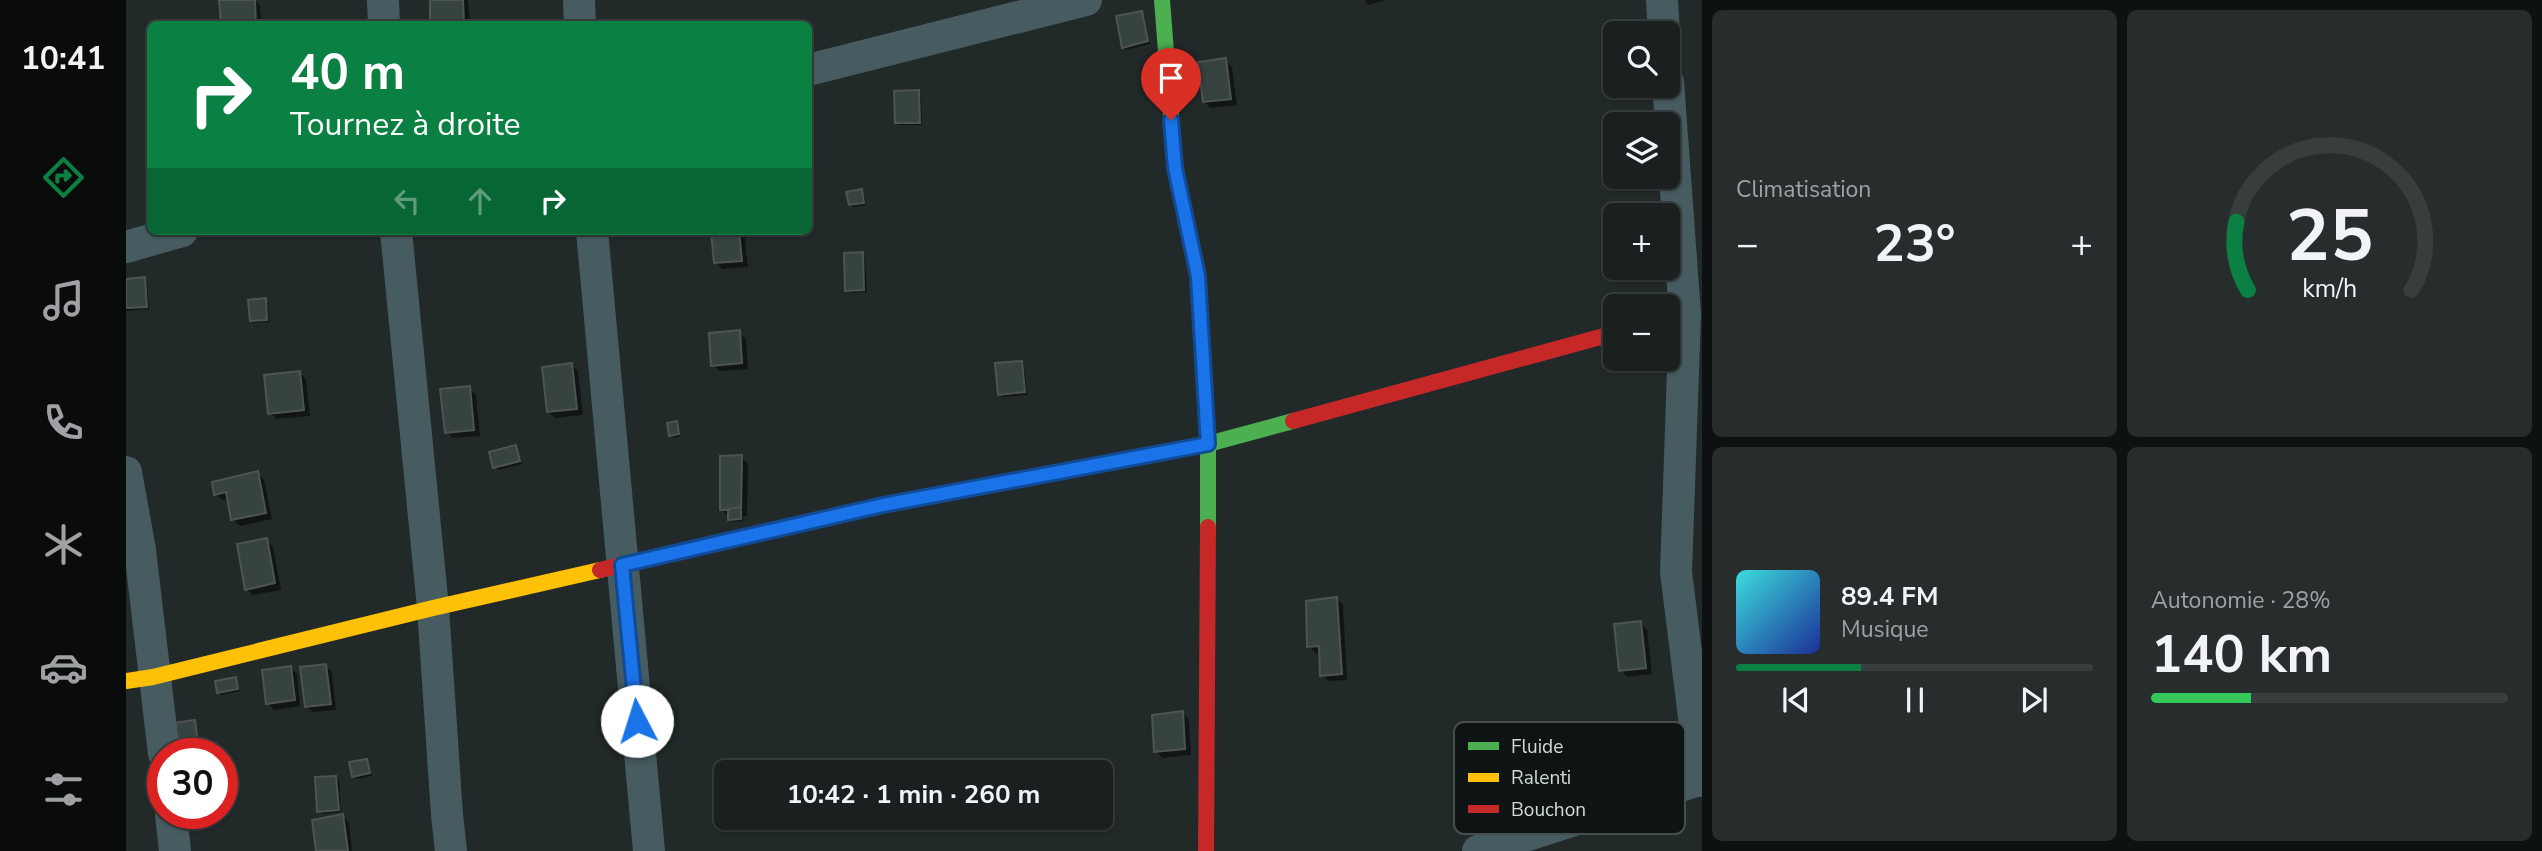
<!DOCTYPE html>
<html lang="fr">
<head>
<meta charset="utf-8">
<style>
  body { margin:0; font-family:"Nunito Sans",sans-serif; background:#272c2c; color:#f1f3f6; height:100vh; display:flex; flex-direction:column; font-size:26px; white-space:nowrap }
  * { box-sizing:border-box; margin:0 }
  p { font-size:23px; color:#9fa2a4 }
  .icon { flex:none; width:38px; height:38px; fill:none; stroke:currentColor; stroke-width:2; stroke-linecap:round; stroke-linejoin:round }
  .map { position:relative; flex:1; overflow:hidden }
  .panel { display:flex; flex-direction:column; gap:10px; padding:10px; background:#0e1111; width:840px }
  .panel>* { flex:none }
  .guide { position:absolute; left:21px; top:21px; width:665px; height:214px; border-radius:10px; box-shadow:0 2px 5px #0004,0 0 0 2px #383d3d; background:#0b8043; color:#fff; overflow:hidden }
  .tools { position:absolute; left:1477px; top:21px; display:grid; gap:14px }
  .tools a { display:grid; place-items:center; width:77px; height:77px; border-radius:10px; background:#1a1f1f; box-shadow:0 2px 5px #0004,0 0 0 2px #383d3d; font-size:35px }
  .speed { position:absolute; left:21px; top:738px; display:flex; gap:14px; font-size:35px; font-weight:700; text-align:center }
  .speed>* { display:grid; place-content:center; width:91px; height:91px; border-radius:50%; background:#1a1f1f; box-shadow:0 2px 5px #0004,0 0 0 2px #383d3d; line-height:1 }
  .speed .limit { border:10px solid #d22; background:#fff; color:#111 }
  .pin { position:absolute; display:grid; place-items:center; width:60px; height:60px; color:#fff; margin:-72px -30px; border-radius:50% 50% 50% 0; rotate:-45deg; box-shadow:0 0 7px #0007 }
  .pin .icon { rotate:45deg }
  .me { position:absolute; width:77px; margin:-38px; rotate:355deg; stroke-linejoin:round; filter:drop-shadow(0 0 5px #0008) }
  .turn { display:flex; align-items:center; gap:24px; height:147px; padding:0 28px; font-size:32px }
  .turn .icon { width:91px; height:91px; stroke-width:2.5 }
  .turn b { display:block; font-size:49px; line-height:60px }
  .lanes { display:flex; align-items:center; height:66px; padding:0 28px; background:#0003; justify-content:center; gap:35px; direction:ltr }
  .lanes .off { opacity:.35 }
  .big { font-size:52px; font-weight:700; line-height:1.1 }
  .panel .card { flex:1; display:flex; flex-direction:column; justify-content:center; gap:10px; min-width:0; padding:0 24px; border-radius:10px; background:#272c2c }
  .panel .dial { align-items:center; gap:0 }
  .dial svg { height:182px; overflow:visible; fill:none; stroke:#383d3d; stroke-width:7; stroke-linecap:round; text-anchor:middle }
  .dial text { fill:#f1f3f6; stroke:none }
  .song { display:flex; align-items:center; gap:21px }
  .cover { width:84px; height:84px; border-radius:10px; background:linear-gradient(135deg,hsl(180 70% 55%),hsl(230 70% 35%)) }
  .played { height:7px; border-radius:4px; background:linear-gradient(90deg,#0b8043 35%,#383d3d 35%) }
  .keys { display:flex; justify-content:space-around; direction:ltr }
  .heat { display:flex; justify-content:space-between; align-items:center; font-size:38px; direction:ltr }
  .charge { height:10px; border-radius:5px; background:linear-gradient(90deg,#34c759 28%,#383d3d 0) }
  .panel .tiles { flex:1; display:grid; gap:10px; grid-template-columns:repeat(2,1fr) }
  .trip { position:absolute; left:588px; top:760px; width:399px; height:70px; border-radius:10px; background:#1a1f1f; box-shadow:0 2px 5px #0004,0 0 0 2px #383d3d; font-weight:700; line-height:70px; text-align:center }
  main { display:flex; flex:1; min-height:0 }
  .tabs { display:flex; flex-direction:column; width:126px; justify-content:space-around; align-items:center; background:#0a0c0c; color:#9fa2a4 }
  .tabs .icon { width:49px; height:49px }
  .tabs .on { color:#0b8043 }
  .tabs b { font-size:32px; color:#f1f3f6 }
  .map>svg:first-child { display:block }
  .shadow { fill:#0007 }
  .building { fill:#364341; stroke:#4e5353; stroke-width:2 }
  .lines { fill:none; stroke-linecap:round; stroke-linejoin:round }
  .street { stroke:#475c60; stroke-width:32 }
  .fast { stroke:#4caf50; stroke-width:16 }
  .slow { stroke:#ffc107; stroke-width:16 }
  .jam { stroke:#c62828; stroke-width:16 }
  .route-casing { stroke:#114b97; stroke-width:18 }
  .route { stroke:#1a73e8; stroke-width:12 }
  .key { fill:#0e1313; stroke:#484e4e; stroke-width:2 }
  .key-label { font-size:19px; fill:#d1d9d9 }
</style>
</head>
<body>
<main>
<nav class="tabs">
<b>10:41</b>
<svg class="icon on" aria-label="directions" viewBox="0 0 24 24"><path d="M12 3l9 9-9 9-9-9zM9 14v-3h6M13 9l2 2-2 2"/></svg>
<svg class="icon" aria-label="music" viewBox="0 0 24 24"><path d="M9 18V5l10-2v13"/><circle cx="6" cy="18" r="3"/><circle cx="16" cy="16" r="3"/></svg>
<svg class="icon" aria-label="phone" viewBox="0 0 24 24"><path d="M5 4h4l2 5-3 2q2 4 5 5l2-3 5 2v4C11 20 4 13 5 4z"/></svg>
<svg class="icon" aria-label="climate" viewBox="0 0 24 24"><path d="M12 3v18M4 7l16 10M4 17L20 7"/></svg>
<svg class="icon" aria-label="car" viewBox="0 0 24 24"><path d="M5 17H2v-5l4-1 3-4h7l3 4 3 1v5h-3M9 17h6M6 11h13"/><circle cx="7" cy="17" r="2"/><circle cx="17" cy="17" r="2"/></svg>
<svg class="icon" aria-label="filters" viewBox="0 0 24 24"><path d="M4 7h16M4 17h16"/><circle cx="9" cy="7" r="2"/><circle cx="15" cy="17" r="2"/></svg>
</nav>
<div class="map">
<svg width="1576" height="851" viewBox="0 0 1576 851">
  <rect width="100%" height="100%" fill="#222929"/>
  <g class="shadow">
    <polygon points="129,0 134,5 135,24 96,24 95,1"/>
    <polygon points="306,0 342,0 344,24 306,24"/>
    <polygon points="1239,0 1257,0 1258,1 1242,5"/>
    <polygon points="1015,13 1018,15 1024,44 1000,50 997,47"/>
    <polygon points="1099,60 1106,67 1111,105 1085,108 1078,102"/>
    <polygon points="792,92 795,95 796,125 774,125 771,123"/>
    <polygon points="736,191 738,194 740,205 727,207 724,205"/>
    <polygon points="587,231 618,231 622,267 596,269 590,262"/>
    <polygon points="737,254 739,257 741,292 724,293 721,290"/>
    <polygon points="19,279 21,282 23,309 0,311 0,281"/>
    <polygon points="139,300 142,303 143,322 128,323 126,320"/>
    <polygon points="613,332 620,339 622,369 594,371 587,365"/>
    <polygon points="895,363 898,365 901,395 876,397 873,394"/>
    <polygon points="446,365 452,372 457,415 429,418 422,412"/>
    <polygon points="174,373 180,380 184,416 150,419 144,413"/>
    <polygon points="343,388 350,395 354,436 327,438 321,432"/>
    <polygon points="550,423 555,436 548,438 545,435"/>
    <polygon points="389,447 396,464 372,470 369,467"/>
    <polygon points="615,457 622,464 621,516 617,516 617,521 607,522 596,510"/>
    <polygon points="132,473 138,480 146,519 114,526 107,519 103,499 96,500 90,494"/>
    <polygon points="140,540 147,547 155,590 127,595 120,589"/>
    <polygon points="1211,599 1217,605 1221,680 1202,681 1196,675 1195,652 1190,653 1183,646"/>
    <polygon points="1515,623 1521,630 1526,674 1501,677 1495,670"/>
    <polygon points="199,666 206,672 210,710 187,712 180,706"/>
    <polygon points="164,668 171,674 174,706 148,710 142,703"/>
    <polygon points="109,679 114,691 95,695 93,692"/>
    <polygon points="1057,713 1063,720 1065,755 1036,758 1030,751"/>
    <polygon points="69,722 71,725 74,744 55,746 53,744"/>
    <polygon points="241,761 246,776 230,779 228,776"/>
    <polygon points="210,778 213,780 215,812 196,814 193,811"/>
    <polygon points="216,816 223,822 226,851 192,851"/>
  </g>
  <g class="building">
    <polygon points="93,0 129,0 130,24 95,24"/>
    <polygon points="304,0 337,0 338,24 304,24"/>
    <polygon points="1016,11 1022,41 996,48 990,16"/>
    <polygon points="1100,58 1105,99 1077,102 1072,62"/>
    <polygon points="793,90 794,123 769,123 768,91"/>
    <polygon points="736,189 738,203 723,205 720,192"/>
    <polygon points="585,231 613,231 616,261 588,263"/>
    <polygon points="737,252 738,290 719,291 718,253"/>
    <polygon points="19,277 21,307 0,308 0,279"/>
    <polygon points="140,298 141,320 124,321 122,300"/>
    <polygon points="614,330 616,363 585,366 583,333"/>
    <polygon points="896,361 899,392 872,395 869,363"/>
    <polygon points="446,363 451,409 421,412 416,367"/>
    <polygon points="174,371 178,410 142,414 138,375"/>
    <polygon points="344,386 348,430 319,433 314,389"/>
    <polygon points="551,421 553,434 543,436 541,423"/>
    <polygon points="390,445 394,461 367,468 363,452"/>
    <polygon points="616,455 615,510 594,510 594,456"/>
    <polygon points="132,471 140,513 105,520 100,492 88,495 86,482"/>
    <polygon points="615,507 615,519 602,520 602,509"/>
    <polygon points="141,538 149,583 119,590 111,544"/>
    <polygon points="1211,597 1216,674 1194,676 1193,646 1181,647 1180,601"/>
    <polygon points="1515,621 1520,668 1493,671 1488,624"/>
    <polygon points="200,664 205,704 179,707 174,667"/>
    <polygon points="165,666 169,700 140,704 136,670"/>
    <polygon points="110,677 112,689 91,693 89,681"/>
    <polygon points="1057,711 1059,749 1028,752 1026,715"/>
    <polygon points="69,720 72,742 51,744 48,723"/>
    <polygon points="241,759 244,773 226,777 223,762"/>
    <polygon points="210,776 213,810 191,812 189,777"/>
    <polygon points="217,814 222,851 190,851 186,820"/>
  </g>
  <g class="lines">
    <g class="street">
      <polyline points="257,0 258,24"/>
      <polyline points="453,0 454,24"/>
      <polyline points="1536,0 1538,33"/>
      <polyline points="682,70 960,0"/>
      <polyline points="1542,82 1559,314 1550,572 1576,781"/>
      <polyline points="270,231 307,608 321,815 325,851"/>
      <polyline points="466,231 523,851"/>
      <polyline points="0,247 56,231"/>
      <polyline points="0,472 14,550 38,754"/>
      <polyline points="45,814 49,851"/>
      <polyline points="1352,851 1576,779"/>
    </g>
    <g class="fast">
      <polyline points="1036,0 1049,168 1072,276 1082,444 1082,527"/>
      <polyline points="751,506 1082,444 1167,421"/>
    </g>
    <polyline class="slow" points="0,681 27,677 307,608 474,570"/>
    <g class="jam">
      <polyline points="1167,421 1489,333"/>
      <polyline points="474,570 751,506"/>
      <polyline points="1080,851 1082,527"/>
    </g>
  </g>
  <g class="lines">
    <defs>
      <polyline id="route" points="511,721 496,565 757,505 1082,444 1072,276 1049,168 1045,120"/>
    </defs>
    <use href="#route" class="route-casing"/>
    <use href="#route" class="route"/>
  </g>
  <rect x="1328" y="722" width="231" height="112" rx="10" class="key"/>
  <rect x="1342" y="742" width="31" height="8" fill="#4caf50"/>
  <rect x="1342" y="773" width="31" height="9" fill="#ffc107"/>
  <rect x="1342" y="805" width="31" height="8" fill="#c62828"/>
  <g class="key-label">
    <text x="1385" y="753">Fluide</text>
    <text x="1385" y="784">Ralenti</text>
    <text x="1385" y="816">Bouchon</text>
  </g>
</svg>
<div class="tools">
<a><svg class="icon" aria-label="search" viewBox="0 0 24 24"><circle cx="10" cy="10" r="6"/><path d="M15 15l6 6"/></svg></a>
<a><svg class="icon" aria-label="layers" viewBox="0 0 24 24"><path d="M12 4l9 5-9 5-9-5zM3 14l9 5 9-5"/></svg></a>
<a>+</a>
<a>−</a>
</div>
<div class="speed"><div class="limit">30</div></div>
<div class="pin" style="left:1045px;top:120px;background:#d93025"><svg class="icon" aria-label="arrive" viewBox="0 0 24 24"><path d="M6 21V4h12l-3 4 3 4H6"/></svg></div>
<svg class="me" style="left:511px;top:721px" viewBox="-20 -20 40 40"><circle r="19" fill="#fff"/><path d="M0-13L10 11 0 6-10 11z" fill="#1a73e8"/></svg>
<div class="trip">10:42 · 1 min · 260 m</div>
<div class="guide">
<div class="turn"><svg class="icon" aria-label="right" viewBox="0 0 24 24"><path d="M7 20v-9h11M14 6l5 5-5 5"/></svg><div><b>40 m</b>Tournez à droite</div></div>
<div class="lanes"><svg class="icon off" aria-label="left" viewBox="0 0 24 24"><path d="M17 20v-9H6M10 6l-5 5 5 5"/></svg><svg class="icon off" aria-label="ahead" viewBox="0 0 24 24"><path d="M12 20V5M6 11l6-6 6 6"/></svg><svg class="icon" aria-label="right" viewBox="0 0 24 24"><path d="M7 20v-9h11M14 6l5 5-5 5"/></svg></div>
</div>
</div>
<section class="panel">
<div class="tiles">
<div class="card"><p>Climatisation</p>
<div class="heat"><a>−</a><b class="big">23°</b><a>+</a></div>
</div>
<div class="card dial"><svg viewBox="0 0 100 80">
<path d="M14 69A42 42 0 1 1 86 69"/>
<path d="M14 69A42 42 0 0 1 9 39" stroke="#0b8043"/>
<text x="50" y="56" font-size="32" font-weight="700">25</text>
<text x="50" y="72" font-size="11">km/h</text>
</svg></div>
<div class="card">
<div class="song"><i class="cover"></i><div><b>89.4 FM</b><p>Musique</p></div></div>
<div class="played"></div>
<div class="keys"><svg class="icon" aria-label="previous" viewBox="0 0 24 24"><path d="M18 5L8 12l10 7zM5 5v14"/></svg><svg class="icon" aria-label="pause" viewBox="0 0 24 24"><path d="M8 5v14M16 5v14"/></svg><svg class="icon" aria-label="next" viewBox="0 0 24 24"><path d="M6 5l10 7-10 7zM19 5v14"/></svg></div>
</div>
<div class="card"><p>Autonomie · 28%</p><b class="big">140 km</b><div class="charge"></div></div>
</div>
</section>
</main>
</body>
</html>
